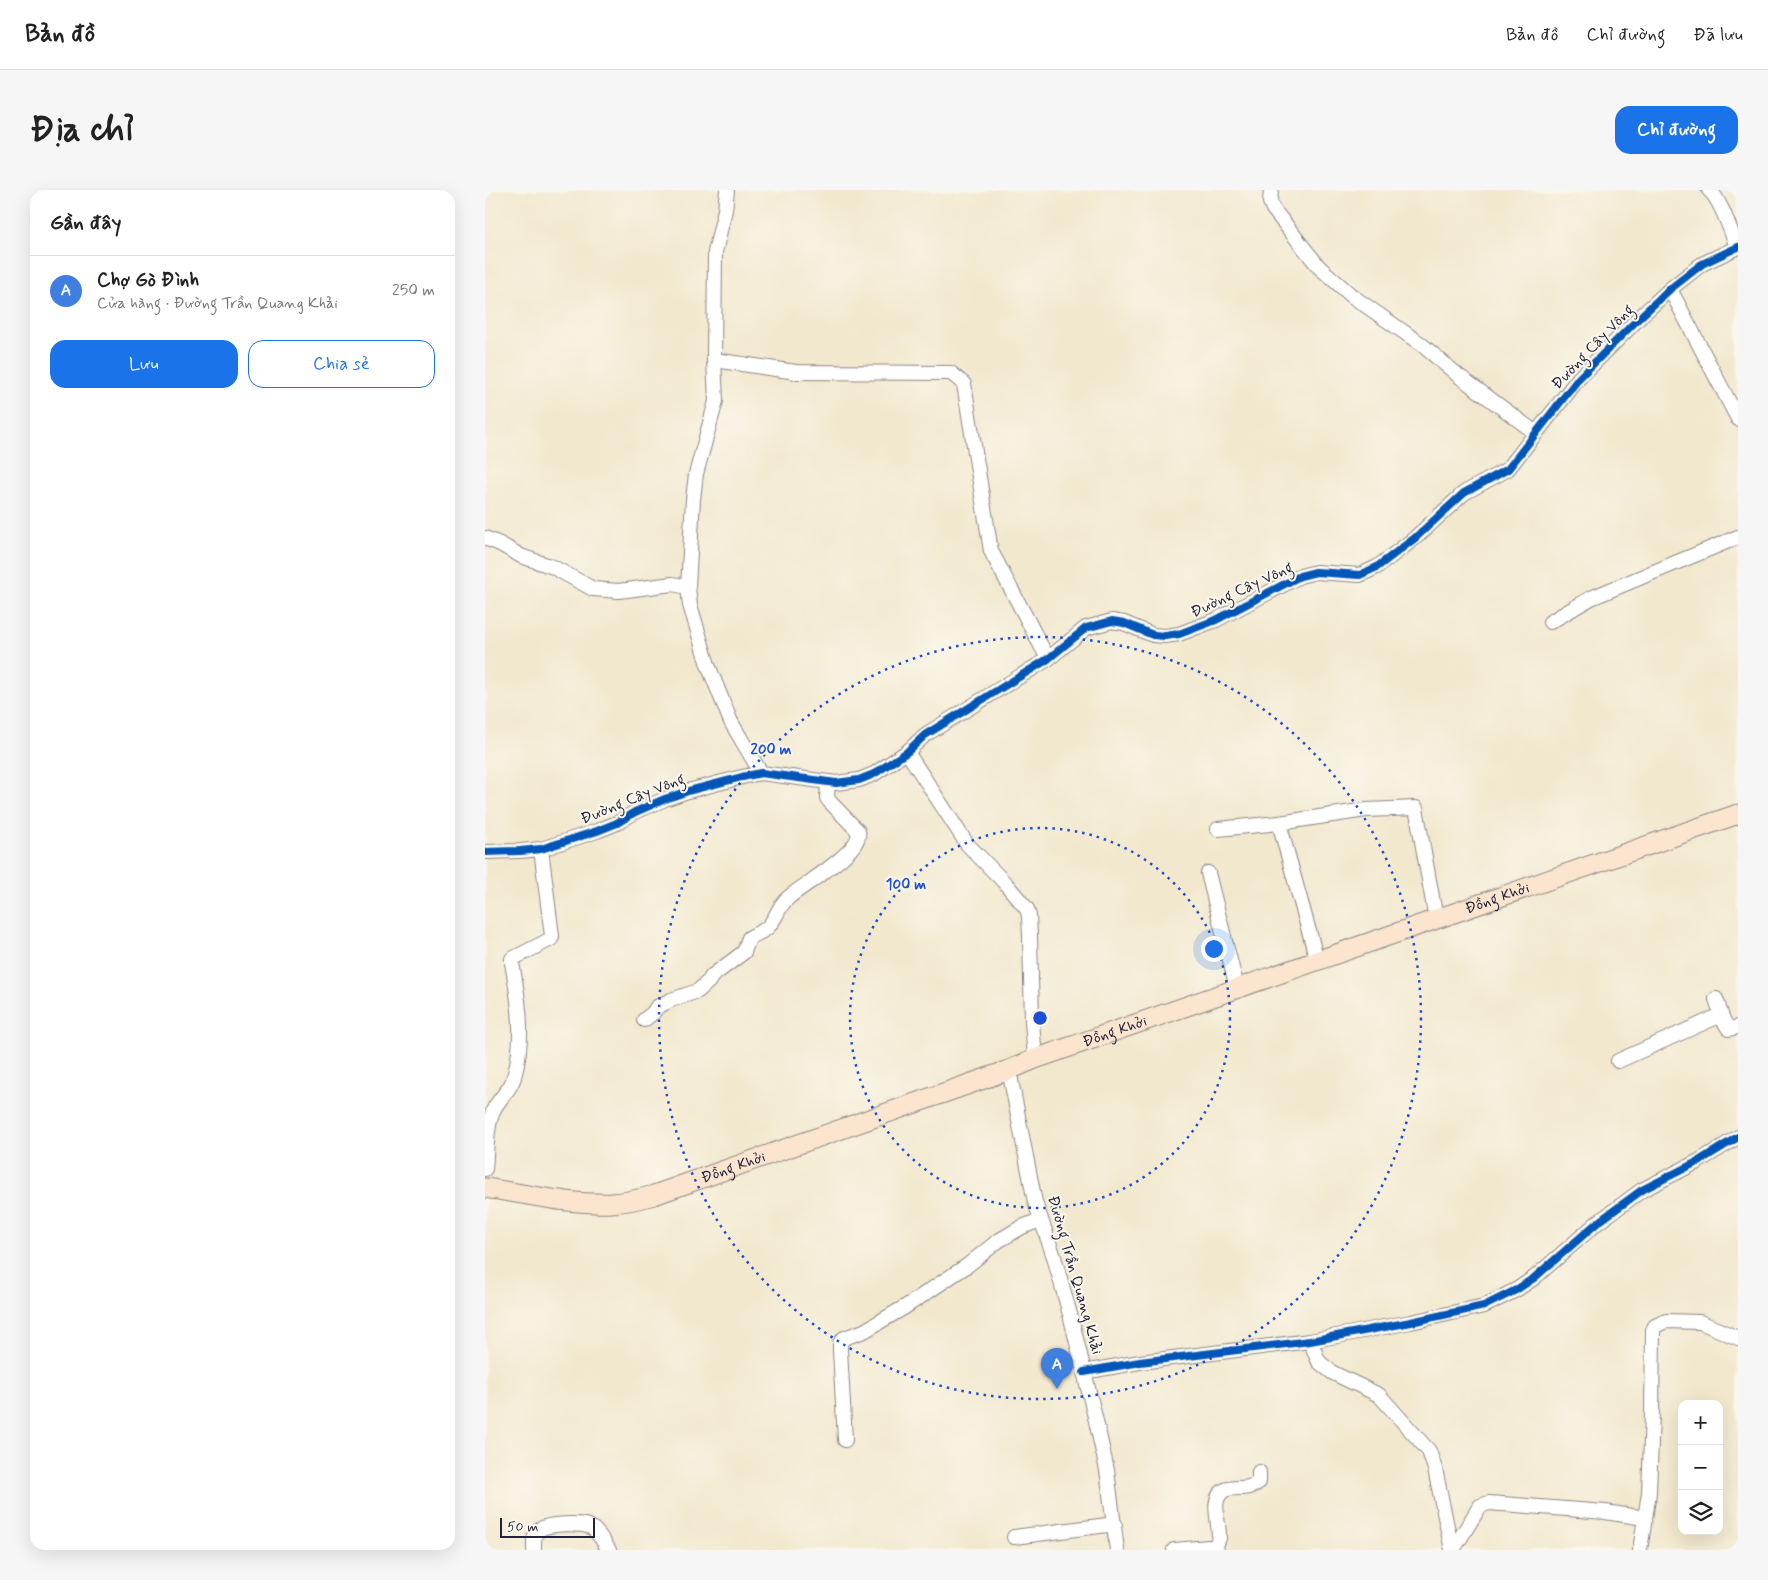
<!DOCTYPE html>
<html lang="vi">
<meta charset="utf-8">
<style>
:root{--surface:#fff;--page:#f6f6f6;--text:#222;--muted:#767676;--line:#e0e0e0;--accent:#1a73e8}
body{margin:0;font-family:Mynerve,sans-serif;background:var(--page);color:var(--text)}
.controls{position:absolute;right:15px;bottom:15px;display:grid;overflow:hidden;border-radius:10px;box-shadow:0 5px 20px #0002}
.controls button{width:45px;height:45px;display:grid;place-items:center;padding:0;border:0;border-bottom:1px solid var(--line);background:var(--surface);color:var(--text);font:25px sans-serif}
.scale{position:absolute;left:15px;bottom:12px;width:95px;box-sizing:border-box;padding-left:5px;border:2px solid #22223b;border-top:0;font-size:14px;line-height:18px;white-space:nowrap;color:#22223b;-webkit-text-stroke:4px #fbf7ec;paint-order:stroke}
.you{position:absolute;left:728px;top:758px;width:18px;height:18px;margin:-12px;border:4px solid #fff;border-radius:50%;background:#1a73e8;box-shadow:0 0 0 8px #1a73e833}
.badge{display:grid;place-items:center;width:32px;height:32px;border-radius:50%;background:var(--accent);color:#fff;font-size:16px;font-weight:700}
.pin{position:absolute;translate:-50% -41px;filter:drop-shadow(0 1px 2px #0008)}
.pin::after{content:'';position:absolute;top:26px;width:18px;height:15px;background:inherit;clip-path:polygon(0 0,100% 0,50% 100%)}
.list{margin:0;padding:0;list-style:none}
h2{display:flex;justify-content:space-between;align-items:center;height:65px;margin:0;padding:0 20px;font-size:21px}
h2 small{font-size:16px;font-weight:400;color:var(--muted)}
.list li{display:grid;grid-template-columns:32px 1fr auto;gap:15px;align-items:center;box-sizing:border-box;height:70px;padding:0 20px;border-top:1px solid var(--line)}
.list b{display:block;font-size:19px;white-space:nowrap}
.list p{margin:0;font-size:16px;white-space:nowrap;color:var(--muted)}
.list em{font-size:16px;font-style:normal;color:var(--muted)}
.actions{display:flex;gap:10px;padding:15px 20px}
.actions a{flex:1;padding:11px 0;border:1px solid var(--accent);border-radius:15px;text-align:center;font-size:18px;color:var(--accent)}
.actions .main{background:var(--accent);color:#fff}
.icon{flex:none;width:28px;height:28px;fill:none;stroke:currentColor;stroke-width:2;stroke-linecap:round;stroke-linejoin:round}
.map{position:relative;flex:none;width:1253px;height:1360px;overflow:hidden;border-radius:15px}
header{display:flex;align-items:center;gap:30px;box-sizing:border-box;height:70px;padding:0 25px;background:var(--surface);border-bottom:1px solid var(--line)}
header strong{font-size:24px}
nav{display:flex;gap:28px;margin-inline-start:auto;font-size:18px}
.intro{display:flex;align-items:center;justify-content:space-between;box-sizing:border-box;height:120px;padding:0 30px}
h1{margin:0;font-size:35px}
.button{padding:12px 22px;border-radius:15px;background:var(--accent);color:#fff;font-size:18px;font-weight:700}
main{display:flex;gap:30px;padding:0 30px}
aside{flex:1;background:var(--surface);border-radius:15px;box-shadow:0 5px 20px #0002}
.map>svg:first-child{display:block}
</style>
<header>
<strong>Bản đồ</strong>
<nav><a>Bản đồ</a><a>Chỉ đường</a><a>Đã lưu</a></nav>
</header>
<div class="intro"><h1>Địa chỉ</h1><a class="button">Chỉ đường</a></div>
<main>
<aside>
<h2>Gần đây<small></small></h2>
<ul class="list">
<li><span class="badge" style="background:#3f7fe0">A</span><div><b>Chợ Gò Đình</b><p>Cửa hàng · Đường Trần Quang Khải</p></div><em>250 m</em></li>
</ul>
<div class="actions"><a class="main">Lưu</a><a>Chia sẻ</a></div>
</aside>
<div class="map">
<svg width="1253" height="1360" viewBox="0 0 1253 1360">
<rect width="100%" height="100%" fill="#fbf7ec"/>
<filter id="ink" filterUnits="userSpaceOnUse"><feTurbulence type="fractalNoise" baseFrequency=".02" numOctaves="2"/><feDisplacementMap in="SourceGraphic" scale="10" xChannelSelector="R" yChannelSelector="G"/><feConvolveMatrix kernelMatrix="1 2 1 2 8 2 1 2 1" color-interpolation-filters="sRGB"/></filter>
<filter id="wash" filterUnits="userSpaceOnUse"><feTurbulence type="fractalNoise" baseFrequency=".0096" numOctaves="4" result="noise"/><feDisplacementMap in="SourceGraphic" scale="20" xChannelSelector="R" yChannelSelector="G"/><feGaussianBlur stdDeviation="1.12" result="paint"/><feColorMatrix in="noise" values="0 0 0 0 0 0 0 0 0 0 0 0 0 0 0 0 0 1.4 0 .05"/><feComposite in="paint" operator="in"/></filter>
<g filter="url(#wash)">
<rect width="100%" height="100%" fill="#f2e8ce"/>
</g>
<g filter="url(#ink)">
<g fill="none" stroke-linecap="round" stroke-linejoin="round">
<g stroke="#8a8584" stroke-width="16">
<g id="minor">
<path d="M242,0L240,20L230,62L229,170L231,211L211,284L208,309L203,397L205,415L223,475L246,532L276,583"/>
<path d="M786,0L785,12L788,19L834,77L867,106L936,154L974,186L1051,243"/>
<path d="M1224,0C1235,8 1247,44 1252,57"/>
<path d="M1185,99L1253,229"/>
<path d="M229,170L311,182L466,183L479,194L506,361L563,469"/>
<path d="M0,348L15,354L36,366L68,377L108,399L134,401L187,394L203,397"/>
<path d="M1065,432L1106,408L1253,347"/>
<path d="M422,562L482,654L521,694L542,719L544,726L545,746L547,831L550,869"/>
<path d="M794,633L832,770"/>
<path d="M733,639L794,633L881,620L931,618L951,729"/>
<path d="M0,662L35,661L56,659L112,641L132,633L150,622L180,609L203,601L257,587L276,583L351,593L374,590L389,584L422,562L440,545L563,469L601,438L627,431L639,433L668,445L680,446L694,444L731,430L815,386L831,382L875,385L892,377L930,348L979,303L1023,279L1094,188L1156,126L1185,99L1217,74L1253,57"/>
<path d="M723,683L752,798"/>
<path d="M1231,809L1238,830L1244,839L1253,837"/>
<path d="M159,830L168,823L172,817L186,810L213,801L224,791L227,786L259,762L264,748C270,744 278,742 283,737C292,728 293,716 303,708C317,695 379,661 373,641L345,612L342,608L343,592"/>
<path d="M1133,871L1236,825"/>
<path d="M524,880L550,1012L569,1067L586,1128L611,1231L622,1280L632,1360"/>
<path d="M0,979C2,960 1,936 9,919C15,907 26,900 29,887C40,849 34,811 27,773V769L66,749L67,746L56,659"/>
<path d="M825,1151L834,1172L848,1183L894,1205L944,1261L950,1279L967,1360"/>
<path d="M599,1182L655,1172L825,1151L926,1132L999,1116L1031,1100L1049,1088L1112,1033L1157,1000L1214,971L1253,947"/>
<path d="M360,1250L355,1160V1153L359,1148L379,1141L420,1117L483,1075L513,1051L537,1037L555,1030"/>
<path d="M529,1347L630,1334"/>
<path d="M730,1359C731,1355 733,1351 734,1348C735,1333 724,1308 740,1300C751,1295 761,1302 774,1292V1282"/>
<path d="M49,1360C49,1353 48,1346 53,1341C59,1333 99,1332 107,1338C114,1343 119,1353 124,1360"/>
<path d="M689,1360L724,1357L732,1360"/>
<path d="M968,1360L995,1316L1004,1313L1120,1322L1160,1328"/>
<path d="M1155,1360L1164,1303L1167,1224L1168,1140L1170,1136L1181,1131L1215,1132L1253,1148"/>
</g>
</g>
<g stroke="#8a8584" stroke-width="21">
<g id="secondary">
<path id="s1" d="M0,998C42,1004 84,1015 127,1013C141,1012 155,1009 169,1005L524,880L550,869L1253,624"/>
</g>
</g>
<use href="#minor" stroke="#fff" stroke-width="14"/>
<use href="#secondary" stroke="#fce5cf" stroke-width="19"/>
<g stroke="#fbf7ec" stroke-width="11">
<g id="cycleway">
<path d="M0,662L35,661L56,659L112,641L132,633L150,622L180,609L203,601L257,587L276,583L351,593L374,590L389,584L422,562L440,545L563,469L601,438L627,431L639,433L668,445L680,446L694,444L731,430L815,386L831,382L875,385L892,377L930,348L979,303L1023,279L1094,188L1156,126L1185,99L1217,74L1253,57"/>
<path d="M599,1182L655,1172L825,1151L926,1132L999,1116L1031,1100L1049,1088L1112,1033L1157,1000L1214,971L1253,947"/>
</g>
</g>
<use href="#cycleway" stroke="#0057b8" stroke-width="8"/>
</g>
</g>
<g fill="none" stroke="#1d4ed8" stroke-width="2.5" stroke-dasharray="2.5 5">
<circle cx="555" cy="828" r="190"/>
<circle cx="555" cy="828" r="381"/>
</g>
<g text-anchor="middle" dominant-baseline="central" stroke-width="4" stroke-linejoin="round" paint-order="stroke">
<g font-size="16" fill="#22223b" stroke="#fbf7ec">
<text transform="translate(1108 157) rotate(-46)">Đường Cây Vông</text>
<text transform="translate(757 400) rotate(-25)">Đường Cây Vông</text>
<text transform="translate(148 609) rotate(-22)">Đường Cây Vông</text>
<text stroke="none"><textPath href="#s1" startOffset="1065">Đồng Khởi</textPath></text>
<text stroke="none"><textPath href="#s1" startOffset="660">Đồng Khởi</textPath></text>
<text stroke="none"><textPath href="#s1" startOffset="255">Đồng Khởi</textPath></text>
<text transform="translate(590 1085) rotate(74)">Đường Trần Quang Khải</text>
</g>
</g>
<circle cx="555" cy="828" r="8" fill="#1d4ed8" stroke="#fbf7ec" stroke-width="2.5"/>
<g font-size="15" text-anchor="middle" font-weight="bold" fill="#1d4ed8" stroke="#fbf7ec" stroke-width="4" stroke-linejoin="round" paint-order="stroke">
<text x="286" y="564">200 m</text>
<text x="421" y="699">100 m</text>
</g>
</svg>
<div class="controls">
<button>+</button>
<button>−</button>
<button><svg class="icon" aria-label="layers" viewBox="0 0 24 24"><path d="M12 4l9 5-9 5-9-5zM3 14l9 5 9-5"/></svg></button>
</div>
<div class="scale">50 m</div>
<div class="you"></div>
<div class="pin badge" style="left:572px;top:1199px;background:#3f7fe0">A</div>
</div>
</main>
